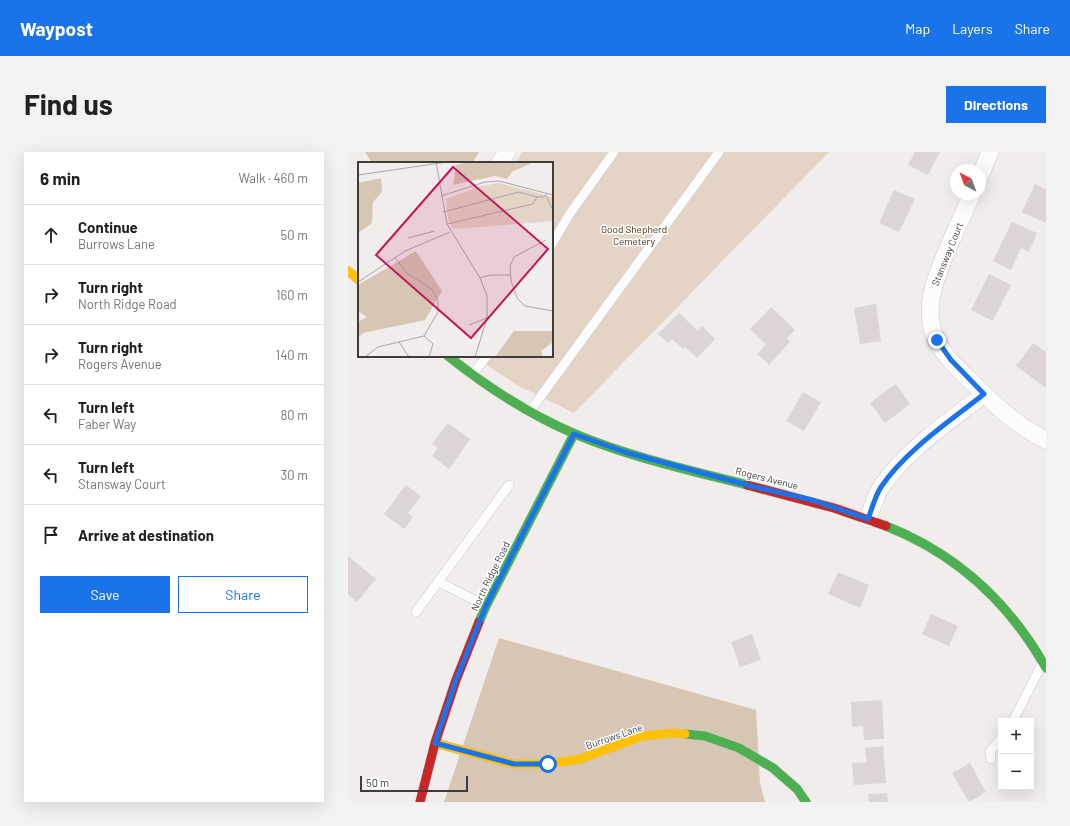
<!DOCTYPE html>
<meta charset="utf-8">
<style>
:root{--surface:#fff;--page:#f2f2f2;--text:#202124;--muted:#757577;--line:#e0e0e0;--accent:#1a73e8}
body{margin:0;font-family:Barlow,sans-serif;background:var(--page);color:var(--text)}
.controls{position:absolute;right:12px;bottom:12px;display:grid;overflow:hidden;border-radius:0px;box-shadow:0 4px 16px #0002}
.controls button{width:36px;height:36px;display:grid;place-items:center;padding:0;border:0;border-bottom:1px solid var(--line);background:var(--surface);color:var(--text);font:20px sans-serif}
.compass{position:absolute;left:602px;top:12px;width:36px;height:36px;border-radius:50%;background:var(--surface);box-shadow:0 4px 16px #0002;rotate:319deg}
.scale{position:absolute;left:12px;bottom:10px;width:108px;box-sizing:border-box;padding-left:4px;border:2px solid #3f3c3c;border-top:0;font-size:11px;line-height:14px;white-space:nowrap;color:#3f3c3c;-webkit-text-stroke:3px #fff;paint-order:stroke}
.stop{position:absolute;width:12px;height:12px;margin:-9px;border:3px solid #1a73e8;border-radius:50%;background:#fff}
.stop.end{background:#1a73e8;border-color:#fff;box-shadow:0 1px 4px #0008}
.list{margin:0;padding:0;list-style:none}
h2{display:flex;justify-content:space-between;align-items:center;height:52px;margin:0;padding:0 16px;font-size:17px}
h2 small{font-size:13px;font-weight:400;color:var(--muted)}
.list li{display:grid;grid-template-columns:26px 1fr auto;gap:12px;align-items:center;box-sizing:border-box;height:60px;padding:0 16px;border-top:1px solid var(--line)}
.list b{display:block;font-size:15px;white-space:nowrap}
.list p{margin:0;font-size:13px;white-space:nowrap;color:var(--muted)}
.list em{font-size:13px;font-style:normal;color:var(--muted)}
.actions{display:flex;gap:8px;padding:12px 16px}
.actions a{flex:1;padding:9px 0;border:1px solid var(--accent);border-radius:0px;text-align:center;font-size:14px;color:var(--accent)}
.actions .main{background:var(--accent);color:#fff}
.icon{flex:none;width:22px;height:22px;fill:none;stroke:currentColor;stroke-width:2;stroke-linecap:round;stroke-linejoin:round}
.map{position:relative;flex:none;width:698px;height:650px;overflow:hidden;border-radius:0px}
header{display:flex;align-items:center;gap:24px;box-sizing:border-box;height:56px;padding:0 20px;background:var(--accent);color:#fff}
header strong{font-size:19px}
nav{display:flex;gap:22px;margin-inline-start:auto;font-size:14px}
.intro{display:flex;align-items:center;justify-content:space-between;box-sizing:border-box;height:96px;padding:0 24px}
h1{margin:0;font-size:28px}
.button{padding:10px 18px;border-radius:0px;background:var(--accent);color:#fff;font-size:14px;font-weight:700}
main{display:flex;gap:24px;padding:0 24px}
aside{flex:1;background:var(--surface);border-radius:0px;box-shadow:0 4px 16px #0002}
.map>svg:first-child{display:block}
</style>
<header>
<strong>Waypost</strong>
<nav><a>Map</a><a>Layers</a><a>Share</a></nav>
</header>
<div class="intro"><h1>Find us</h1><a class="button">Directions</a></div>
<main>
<aside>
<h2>6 min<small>Walk · 460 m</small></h2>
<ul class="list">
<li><svg class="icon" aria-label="ahead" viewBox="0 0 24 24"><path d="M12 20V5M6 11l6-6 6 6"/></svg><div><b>Continue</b><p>Burrows Lane</p></div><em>50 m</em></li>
<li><svg class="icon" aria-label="right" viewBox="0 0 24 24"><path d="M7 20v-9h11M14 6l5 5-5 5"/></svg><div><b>Turn right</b><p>North Ridge Road</p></div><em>160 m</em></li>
<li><svg class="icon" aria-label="right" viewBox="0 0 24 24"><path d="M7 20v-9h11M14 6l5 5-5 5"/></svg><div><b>Turn right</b><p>Rogers Avenue</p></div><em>140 m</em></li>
<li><svg class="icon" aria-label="left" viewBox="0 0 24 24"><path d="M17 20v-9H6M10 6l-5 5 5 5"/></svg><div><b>Turn left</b><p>Faber Way</p></div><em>80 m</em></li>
<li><svg class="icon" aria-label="left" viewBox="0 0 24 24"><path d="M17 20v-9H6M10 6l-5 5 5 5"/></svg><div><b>Turn left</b><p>Stansway Court</p></div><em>30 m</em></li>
<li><svg class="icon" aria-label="arrive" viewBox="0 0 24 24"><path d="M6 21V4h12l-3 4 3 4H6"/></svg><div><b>Arrive at destination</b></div></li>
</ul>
<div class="actions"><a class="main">Save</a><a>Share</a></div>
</aside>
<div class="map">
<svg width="698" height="650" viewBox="0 0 698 650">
<rect width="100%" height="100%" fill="#f1eded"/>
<path fill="#e4d4c5" d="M174,0H481L226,261L169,233L125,204H204V11H168Z"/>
<g fill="#d8c6b4">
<path d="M17,0H131L124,11H24Z"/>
<path d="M151,486L408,558L412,631L417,650H96Z"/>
</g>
<g fill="#ddd4d7">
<path d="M567,0H592L580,23L560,13Z"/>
<path d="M687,32L698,37V71L674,60Z"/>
<path d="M546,38L567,47L551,80L531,71Z"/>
<path d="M664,70L689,81L681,100L673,96L663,118L645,109Z"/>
<path d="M641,122L663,133L645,169L623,158Z"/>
<path d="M528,152L533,189L512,192L506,156Z"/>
<path d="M423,155L447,178L439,186L442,190L421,213L409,202L418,192L402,177Z"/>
<path d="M331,161L350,179L354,174L367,187L349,206L337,195L335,197L324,187L320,191L310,182Z"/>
<path d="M685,191L698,200V236L668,214Z"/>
<path d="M548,232L562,252L537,271L522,251Z"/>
<path d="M455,240L473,250L456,279L438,269Z"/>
<path d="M100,271L122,287L101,317L84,304L90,296L84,292Z"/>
<path d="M58,333L73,344L60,361L65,365L56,377L36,362Z"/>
<path d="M0,404L28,427L9,450L0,442Z"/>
<path d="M490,420L521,433L512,456L480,442Z"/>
<path d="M583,462L610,474L601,494L574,482Z"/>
<path d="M404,482L413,508L392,515L383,490Z"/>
<path d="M534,548L536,587L516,588L515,574L504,575L503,550Z"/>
<path d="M535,594L538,631L506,633L504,611L519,610L517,596Z"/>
<path d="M622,611L638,640L621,650L604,621Z"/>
<path d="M539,641L540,650H521L520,642Z"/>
</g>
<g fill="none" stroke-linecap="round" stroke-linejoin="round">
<g stroke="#cac6c6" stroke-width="10">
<g id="lane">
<path d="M204,92L221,63L266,0"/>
<path d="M124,223L139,204"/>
<path d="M182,259L371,0"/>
<path d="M91,430L138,454"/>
<path d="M68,460L161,333"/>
<path d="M665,569L694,512"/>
<path d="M643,607L642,600L653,586"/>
</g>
</g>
<g stroke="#cac6c6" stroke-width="18">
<g id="street">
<path d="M152,11L159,0"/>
<path d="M632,24L642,0"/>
<path d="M624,42C617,58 610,74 603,89C590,120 572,156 589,189C597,206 613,219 626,232C649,255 669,274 698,288"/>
<path d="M520,367C524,357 527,344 533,335C557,299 602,269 636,242"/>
</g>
</g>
<g stroke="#cac6c6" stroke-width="10">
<g id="fast">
<path d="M100,204C139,235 180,262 227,282C282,305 341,318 399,333"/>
<path d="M538,374C609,402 661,450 698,516"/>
<path d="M131,470L138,454L226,282"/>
<path d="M337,582L357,584L391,596L425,616L449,637L458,650"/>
</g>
</g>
<g stroke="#cac6c6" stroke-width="10">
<g id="slow">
<path d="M0,119L11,128"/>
<path d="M87,591L166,612H200L232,607L295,584L327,581L337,582"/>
</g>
</g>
<g stroke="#cac6c6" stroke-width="10">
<g id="jam">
<path d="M399,333L486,356L538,374"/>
<path d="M72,650L87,591L108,528L131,470"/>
</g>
</g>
<use href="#lane" stroke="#fdfcfc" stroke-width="9"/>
<use href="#street" stroke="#fdfcfc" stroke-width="17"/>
<use href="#fast" stroke="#4caf50" stroke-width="9"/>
<use href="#slow" stroke="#ffc107" stroke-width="9"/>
<use href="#jam" stroke="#c62828" stroke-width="9"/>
</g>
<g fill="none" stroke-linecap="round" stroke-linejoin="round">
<path stroke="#1a73e8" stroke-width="5" d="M200,612H166L87,591L108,528L138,454L226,282L280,301L403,334L464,348L520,367C524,357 527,344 533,335C557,299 602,269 636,242L603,208L589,188"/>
</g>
<g text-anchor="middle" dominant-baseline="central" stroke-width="3" stroke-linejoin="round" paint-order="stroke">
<g font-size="10" fill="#402a0e" stroke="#fff">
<text x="286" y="77">Good Shepherd<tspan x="286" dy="12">Cemetery</tspan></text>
</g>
<g font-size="10" fill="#3f3c3c" stroke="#fff">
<text transform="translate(599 102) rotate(-68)">Stansway Court</text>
<text transform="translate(419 326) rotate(14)">Rogers Avenue</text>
<text transform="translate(142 424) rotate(-64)">North Ridge Road</text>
<text transform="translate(266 584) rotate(-19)">Burrows Lane</text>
</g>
</g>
<g transform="translate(10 10)">
<rect width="195" height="195" fill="#f1eded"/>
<path d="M141,21L195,35V59L95,67L90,57L88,37L123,24Z" fill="#e4d4c5"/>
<path d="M111,0H176L154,10L149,17L137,14L95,23L98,3ZM23,16L24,30L15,40L14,61L0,71V21ZM58,89L84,129L67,158L5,171L0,176V160L9,155L0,149V123ZM156,169H195V180L183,189L185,195H137Z" fill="#d8c6b4"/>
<path fill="none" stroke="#aaa6a6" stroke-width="1" d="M78,0L89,62L122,116L129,134V156L117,195M0,13L89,0M83,34L127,20L141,19L195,33M188,34L195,48M85,50L161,30L179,35H186L189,31M89,62L175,42L179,35M50,76L77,69M188,78L156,95L152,104L153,119L159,136L167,144L195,149M122,116L132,113H153M0,120L47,89L92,70M111,163L129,156M66,174L75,182L71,195M41,180L51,195M7,195L20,185L66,174L80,150V139L74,127L50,112L37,96"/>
<path fill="#c2185b" fill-opacity="0.15" stroke="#c2185b" stroke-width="2" d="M95,5L190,87L113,176L18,93Z"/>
<rect width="195" height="195" fill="none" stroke="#3f3c3c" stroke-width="2"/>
</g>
</svg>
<div class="controls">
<button>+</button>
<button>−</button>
</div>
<svg class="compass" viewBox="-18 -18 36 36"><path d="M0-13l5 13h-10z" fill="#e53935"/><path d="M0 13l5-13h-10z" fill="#757577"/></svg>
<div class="scale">50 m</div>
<div class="stop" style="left:200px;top:612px"></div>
<div class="stop end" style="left:589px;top:188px"></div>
</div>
</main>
